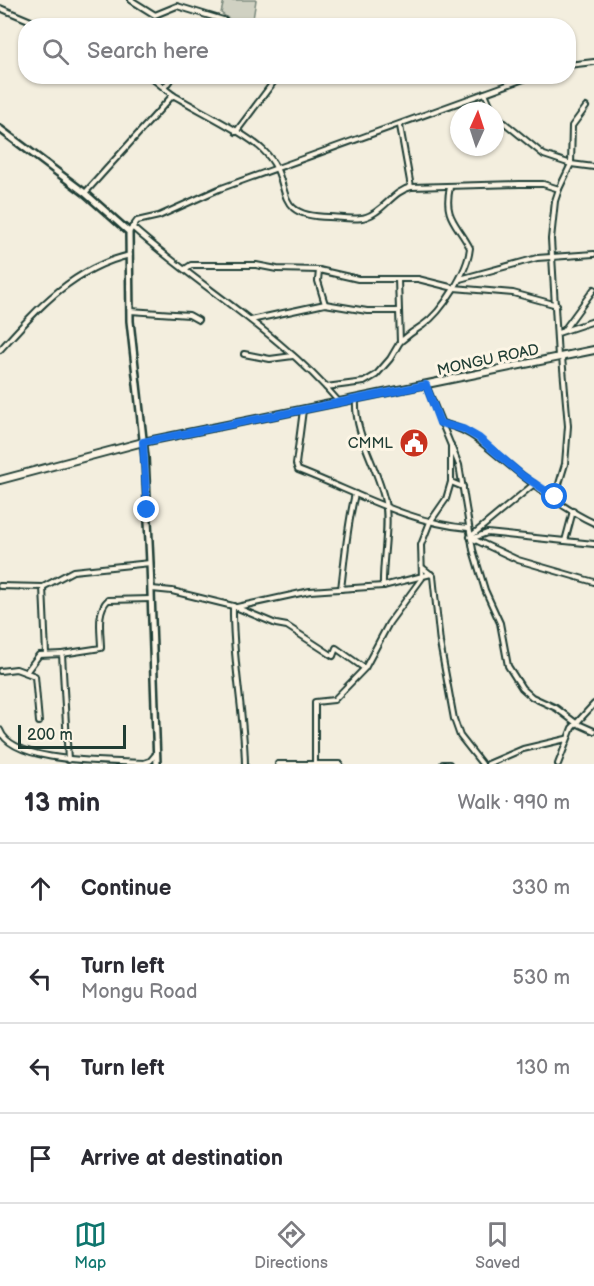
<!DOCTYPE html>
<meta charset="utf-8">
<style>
:root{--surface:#fff;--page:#f7f7f7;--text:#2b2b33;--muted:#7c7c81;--line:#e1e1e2;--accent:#0f766e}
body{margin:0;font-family:"Balsamiq Sans",sans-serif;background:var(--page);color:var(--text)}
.compass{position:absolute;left:450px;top:102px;width:54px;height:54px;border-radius:50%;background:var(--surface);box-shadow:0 2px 4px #0004;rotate:3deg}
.scale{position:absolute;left:18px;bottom:15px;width:108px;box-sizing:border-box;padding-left:6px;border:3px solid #1f3d34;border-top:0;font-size:16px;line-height:21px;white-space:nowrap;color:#1f3d34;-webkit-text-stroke:4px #fcf5e5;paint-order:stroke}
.stop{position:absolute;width:18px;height:18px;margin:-14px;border:4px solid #1a73e8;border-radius:50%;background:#fff}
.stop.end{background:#1a73e8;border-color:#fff;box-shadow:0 2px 6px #0008}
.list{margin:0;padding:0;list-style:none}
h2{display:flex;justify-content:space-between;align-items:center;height:78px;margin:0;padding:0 24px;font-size:26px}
h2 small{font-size:20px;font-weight:400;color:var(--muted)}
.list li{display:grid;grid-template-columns:39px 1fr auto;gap:18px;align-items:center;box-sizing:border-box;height:90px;padding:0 24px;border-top:2px solid var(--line)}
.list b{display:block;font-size:22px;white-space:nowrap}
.list p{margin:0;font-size:20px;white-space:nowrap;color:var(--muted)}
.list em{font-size:20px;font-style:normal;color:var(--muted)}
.icon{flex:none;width:33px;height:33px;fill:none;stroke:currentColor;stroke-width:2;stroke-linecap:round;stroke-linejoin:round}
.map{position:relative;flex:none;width:594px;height:764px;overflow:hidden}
.search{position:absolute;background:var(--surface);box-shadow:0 2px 4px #0004;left:18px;right:18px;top:18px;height:66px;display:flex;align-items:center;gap:15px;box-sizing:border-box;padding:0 21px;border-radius:24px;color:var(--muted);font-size:22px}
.sheet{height:438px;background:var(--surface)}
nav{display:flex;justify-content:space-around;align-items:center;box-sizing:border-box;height:84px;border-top:2px solid var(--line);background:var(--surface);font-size:16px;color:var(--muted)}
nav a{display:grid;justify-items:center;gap:3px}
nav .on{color:var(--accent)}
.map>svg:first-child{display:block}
</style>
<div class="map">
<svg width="594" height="764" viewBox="0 0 594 764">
<rect width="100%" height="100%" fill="#f3eede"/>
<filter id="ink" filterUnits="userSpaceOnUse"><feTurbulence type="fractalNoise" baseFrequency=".0167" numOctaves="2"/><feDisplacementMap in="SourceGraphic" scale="12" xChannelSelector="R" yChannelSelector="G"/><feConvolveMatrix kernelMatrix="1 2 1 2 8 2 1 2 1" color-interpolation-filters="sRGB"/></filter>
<g filter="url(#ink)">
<path fill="#d0d1c2" stroke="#78877b" stroke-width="1.5" d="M224,0H256L252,25H237L221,13Z"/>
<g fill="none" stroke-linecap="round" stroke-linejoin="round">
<g stroke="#1f3d34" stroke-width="8">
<g id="minor">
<path d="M131,0L155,15L177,6L223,20"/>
<path d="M0,8L43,26"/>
<path d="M218,26L223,20L231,26"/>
<path d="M568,65L594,62"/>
<path d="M149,76L164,88"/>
<path d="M485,93L493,111"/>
<path d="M173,95L164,88L173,76"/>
<path d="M495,115L544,155L571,164L572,126L586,107"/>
<path d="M236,132L278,76"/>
<path d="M411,187L520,184H543L559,189L571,164L594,167"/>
<path d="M85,193L173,95C196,109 246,133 263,150C297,183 267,216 329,217C340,217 355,221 366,217C383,212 393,191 411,187L400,126"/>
<path d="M132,227C199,287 281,333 339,402"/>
<path d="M129,232L137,221L159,216L219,189L532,76"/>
<path d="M185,269L191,265H256L277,269L319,270L358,279H418L454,288L513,293L557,305"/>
<path d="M319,270L318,281L325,304"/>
<path d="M460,279L537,258L594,254"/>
<path d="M130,311L189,315L198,320"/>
<path d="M251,320L325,304L367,311H399"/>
<path d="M564,330L594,289"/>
<path d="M558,333L594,321"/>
<path d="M400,342C408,335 415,330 423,325C442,312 468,271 470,248C457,223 443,218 450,187"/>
<path d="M0,350C37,309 73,268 130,255"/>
<path d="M244,354L270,359L293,356"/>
<path d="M558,357L551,239L555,201L559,189"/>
<path d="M426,385L459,465L473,550L485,590L500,623L508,666L522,688L532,697L556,708L576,723L594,731"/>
<path d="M326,387L364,382L376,375L390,359L400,342L398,279"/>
<path d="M356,400C354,435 378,467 385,502C390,524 382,562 383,586"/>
<path d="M303,410L296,464L298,470C351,490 411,524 468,528"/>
<path d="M441,423C469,429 482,443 503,460C530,482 563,509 594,523"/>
<path d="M451,482L463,487"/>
<path d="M555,497L565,464L568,426L562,357"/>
<path d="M470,537L534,484"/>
<path d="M471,539L487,533L565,541L573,511"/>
<path d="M473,539L518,560L594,582"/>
<path d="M565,541L594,544"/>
<path d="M423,568L433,576L440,643L454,719L460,736L482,764"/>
<path d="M0,586L43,587L73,571L150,563"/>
<path d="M43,587L46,654"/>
<path d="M152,589L172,591L233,606L276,624L287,626L333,656L336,648L364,668"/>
<path d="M341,589C345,557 347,526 355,494"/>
<path d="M233,606C232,659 244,711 245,764"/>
<path d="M237,607L310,591L383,586L431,574"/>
<path d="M62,654L101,648C101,633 96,611 108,600L151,599"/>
<path d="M0,671L16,669L35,676L39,722"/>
<path d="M27,671L39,655L62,654L68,760"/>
<path d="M0,730C12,764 110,761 144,763L150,761L156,754"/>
<path d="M278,764H340"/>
<path d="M315,764V702L334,700L365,668L389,623L422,578L421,545L430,522L446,499L451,482V445"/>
<path d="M443,764H449"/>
<path d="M488,764L523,749L566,739"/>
<path d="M558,764L572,728L594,704"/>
</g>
</g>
<g stroke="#1f3d34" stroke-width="10">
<path id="secondary" d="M0,129L85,193L129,232L130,321L145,457L150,563L157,764"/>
</g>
<g stroke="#1f3d34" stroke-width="10">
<path id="primary" d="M0,480L143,442L594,350"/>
</g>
<use href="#minor" stroke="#fcf5e5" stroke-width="4"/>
<use href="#secondary" stroke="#fcf5e5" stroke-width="5"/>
<use href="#primary" stroke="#fcf5e5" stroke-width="6"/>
</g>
</g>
<g fill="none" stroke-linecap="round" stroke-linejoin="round" filter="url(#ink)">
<path stroke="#1a73e8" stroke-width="8" d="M147,510L143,442L426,385L440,423L463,429L479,438L522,475L555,497"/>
</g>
<defs>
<g id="civic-disc" transform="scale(1.5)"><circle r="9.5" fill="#c8321e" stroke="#fcf5e5"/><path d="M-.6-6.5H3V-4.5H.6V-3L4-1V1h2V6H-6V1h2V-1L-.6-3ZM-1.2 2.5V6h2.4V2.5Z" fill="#fff"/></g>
</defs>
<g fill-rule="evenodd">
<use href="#civic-disc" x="414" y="443"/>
</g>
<g text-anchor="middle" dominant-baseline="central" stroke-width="6" stroke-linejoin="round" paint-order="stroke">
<g font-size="15" fill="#1f3d34" stroke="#fcf5e5">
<text transform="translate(488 360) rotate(-12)">MONGU ROAD</text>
</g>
<g font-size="15" fill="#1f3d34" stroke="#fcf5e5" text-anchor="end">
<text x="393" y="443">CMML</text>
</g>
</g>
</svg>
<svg class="compass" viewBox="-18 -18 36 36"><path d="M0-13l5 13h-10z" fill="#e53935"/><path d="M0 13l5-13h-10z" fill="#7c7c81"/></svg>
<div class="scale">200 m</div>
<div class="stop" style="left:555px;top:497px"></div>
<div class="stop end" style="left:147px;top:510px"></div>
<div class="search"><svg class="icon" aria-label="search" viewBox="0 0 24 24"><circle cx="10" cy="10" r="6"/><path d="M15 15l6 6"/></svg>Search here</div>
</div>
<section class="sheet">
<h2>13 min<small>Walk · 990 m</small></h2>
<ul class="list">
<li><svg class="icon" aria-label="ahead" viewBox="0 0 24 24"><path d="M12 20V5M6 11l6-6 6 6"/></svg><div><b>Continue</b></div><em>330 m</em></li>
<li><svg class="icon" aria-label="left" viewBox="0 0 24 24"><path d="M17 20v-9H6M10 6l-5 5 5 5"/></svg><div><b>Turn left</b><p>Mongu Road</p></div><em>530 m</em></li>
<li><svg class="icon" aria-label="left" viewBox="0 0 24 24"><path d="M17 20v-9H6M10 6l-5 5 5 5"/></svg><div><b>Turn left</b></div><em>130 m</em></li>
<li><svg class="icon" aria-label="arrive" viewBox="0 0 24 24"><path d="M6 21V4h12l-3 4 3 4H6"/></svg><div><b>Arrive at destination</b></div></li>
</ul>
</section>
<nav>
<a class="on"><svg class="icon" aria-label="map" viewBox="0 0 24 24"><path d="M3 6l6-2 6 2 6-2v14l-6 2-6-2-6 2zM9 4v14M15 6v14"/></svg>Map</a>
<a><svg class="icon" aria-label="directions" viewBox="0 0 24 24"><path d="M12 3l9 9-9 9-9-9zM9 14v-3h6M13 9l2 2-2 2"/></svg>Directions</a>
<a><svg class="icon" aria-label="saved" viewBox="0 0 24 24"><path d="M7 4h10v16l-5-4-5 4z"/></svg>Saved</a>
</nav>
